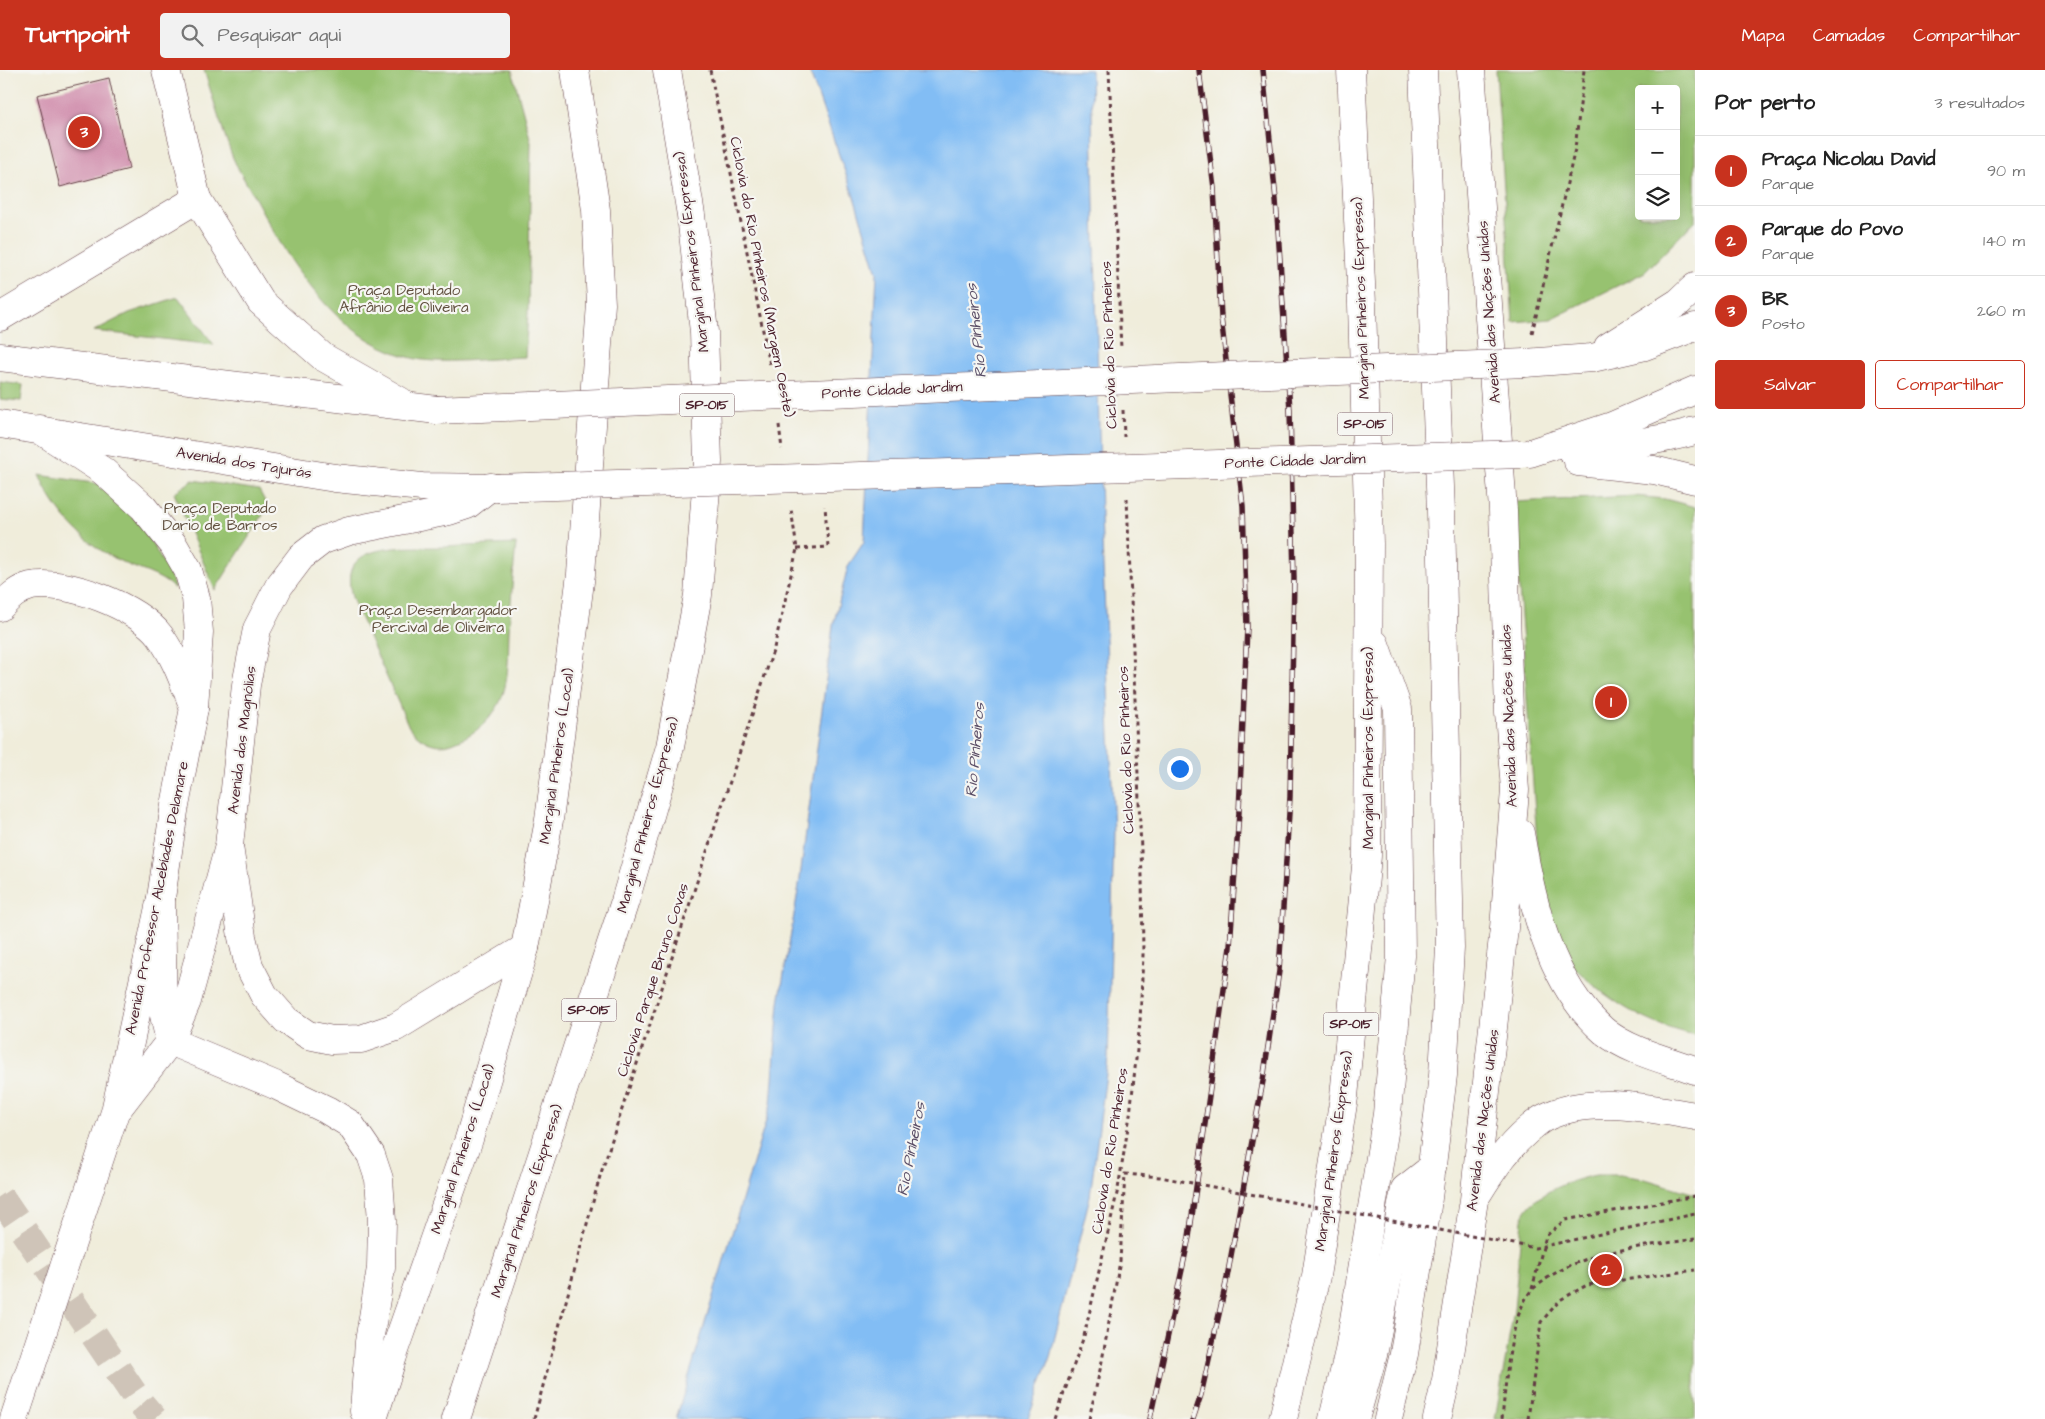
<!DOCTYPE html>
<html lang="pt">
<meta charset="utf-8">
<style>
:root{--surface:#fff;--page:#f2f2f2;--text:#222;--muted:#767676;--line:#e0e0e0;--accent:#c8321e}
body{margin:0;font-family:"Architects Daughter",sans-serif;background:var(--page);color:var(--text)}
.controls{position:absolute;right:15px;top:15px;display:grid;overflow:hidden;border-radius:5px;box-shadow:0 5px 20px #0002}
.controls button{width:45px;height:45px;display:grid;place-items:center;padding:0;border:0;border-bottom:1px solid var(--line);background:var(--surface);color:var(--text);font:25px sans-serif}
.you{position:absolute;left:1179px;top:698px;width:18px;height:18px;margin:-12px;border:4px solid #fff;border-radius:50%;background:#1a73e8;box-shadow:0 0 0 8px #1a73e833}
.badge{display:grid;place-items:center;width:32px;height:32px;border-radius:50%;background:var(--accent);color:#fff;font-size:16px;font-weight:700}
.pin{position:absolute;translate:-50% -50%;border:2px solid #fff;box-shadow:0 1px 5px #0006}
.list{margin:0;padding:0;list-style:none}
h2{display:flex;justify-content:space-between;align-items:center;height:65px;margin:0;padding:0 20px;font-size:21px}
h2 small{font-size:16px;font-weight:400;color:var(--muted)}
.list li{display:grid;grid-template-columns:32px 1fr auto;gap:15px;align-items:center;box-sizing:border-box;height:70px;padding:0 20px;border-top:1px solid var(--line)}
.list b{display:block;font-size:19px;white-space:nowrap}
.list p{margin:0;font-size:16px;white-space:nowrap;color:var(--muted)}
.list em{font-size:16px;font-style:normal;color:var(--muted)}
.actions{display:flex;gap:10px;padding:15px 20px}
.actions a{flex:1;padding:11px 0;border:1px solid var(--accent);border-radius:5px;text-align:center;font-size:18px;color:var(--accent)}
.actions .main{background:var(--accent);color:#fff}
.icon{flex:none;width:28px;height:28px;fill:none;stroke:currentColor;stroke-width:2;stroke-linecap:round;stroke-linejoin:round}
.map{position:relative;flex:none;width:1695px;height:1349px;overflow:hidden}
header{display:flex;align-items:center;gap:30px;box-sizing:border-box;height:70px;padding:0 25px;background:var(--accent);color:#fff}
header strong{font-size:24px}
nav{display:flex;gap:28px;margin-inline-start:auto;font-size:18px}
.search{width:350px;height:45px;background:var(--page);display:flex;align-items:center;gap:12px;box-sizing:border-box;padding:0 18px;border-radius:5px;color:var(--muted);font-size:19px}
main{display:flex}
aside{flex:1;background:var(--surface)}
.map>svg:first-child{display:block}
</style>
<header>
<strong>Turnpoint</strong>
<div class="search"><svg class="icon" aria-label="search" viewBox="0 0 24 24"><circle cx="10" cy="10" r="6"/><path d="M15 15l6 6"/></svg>Pesquisar aqui</div>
<nav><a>Mapa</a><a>Camadas</a><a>Compartilhar</a></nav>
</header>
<main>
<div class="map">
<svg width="1695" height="1349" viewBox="0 0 1695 1349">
<rect width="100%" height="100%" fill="#f6f6f2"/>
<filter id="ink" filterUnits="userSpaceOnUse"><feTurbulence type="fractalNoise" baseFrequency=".02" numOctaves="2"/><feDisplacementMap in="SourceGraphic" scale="10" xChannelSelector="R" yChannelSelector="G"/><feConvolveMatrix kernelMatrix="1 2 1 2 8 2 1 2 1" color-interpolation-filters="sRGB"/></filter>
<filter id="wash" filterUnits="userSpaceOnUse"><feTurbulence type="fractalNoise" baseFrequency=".0096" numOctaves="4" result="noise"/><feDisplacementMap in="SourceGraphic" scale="20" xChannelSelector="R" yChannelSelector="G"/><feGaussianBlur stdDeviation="1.12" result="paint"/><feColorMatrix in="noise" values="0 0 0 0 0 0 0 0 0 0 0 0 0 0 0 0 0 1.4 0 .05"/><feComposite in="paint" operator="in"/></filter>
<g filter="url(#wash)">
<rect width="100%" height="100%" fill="#f0eddb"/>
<g fill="#97c26f" stroke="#70704d" fill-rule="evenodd">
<path d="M204,0H512L531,72L528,243L525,287C492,288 438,296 408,287C333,265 291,195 256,130C248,115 237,99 231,83C221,56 213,28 204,0Z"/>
<path d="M1496,0H1695V151L1645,202L1551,249L1513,252ZM1639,19H1676V146H1639Z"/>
<path d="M178,227L214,275L94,261L129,243Z"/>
<path d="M0,312L23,315L21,331L0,329Z"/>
<path d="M39,405L100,414L115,426L144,459L171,507L175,519C158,503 139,501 120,491C85,475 54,441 39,405Z"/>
<path d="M193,410L259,420L268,437L215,520L174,423Z"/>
<path d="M1635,426L1665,429L1695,437V965C1650,956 1611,933 1578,901C1570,893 1558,882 1554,872C1548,858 1545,841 1541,827L1513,432Z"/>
<path d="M516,474C513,503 511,532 509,561C508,586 510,618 496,639C485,656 471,666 452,673C435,679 419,670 409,657L354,533C331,470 401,478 439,477C465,476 490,475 516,474Z"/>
<path d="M1596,1105H1621L1645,1109L1695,1124V1349H1495L1514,1240L1522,1149C1531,1123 1571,1110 1596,1105Z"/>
</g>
<path fill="#82bdf4" stroke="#666e90" d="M809,0H1091L1101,446L1114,763L1108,989L1090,1126L1049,1291L1028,1349H676L771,1034L779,933L799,815L833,556L848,496L864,472L877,203L855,130Z"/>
<g id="blocks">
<path fill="#d394b1" d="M109,8L129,99L60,117L37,25Z"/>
</g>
</g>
<g filter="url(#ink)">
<use href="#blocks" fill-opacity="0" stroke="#633e45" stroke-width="1"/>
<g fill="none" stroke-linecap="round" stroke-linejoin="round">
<path stroke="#cfc4b8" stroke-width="28" stroke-dasharray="28 14" stroke-linecap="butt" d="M0,1126L140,1333L154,1349"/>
<g stroke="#633e45" stroke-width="29">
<g id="street">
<path d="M0,247L197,129"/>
<path d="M0,537C9,528 18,519 31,516C66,509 139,537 160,566C176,588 184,613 194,638"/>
</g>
</g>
<g stroke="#633e45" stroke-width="29">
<g id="secondary">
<path d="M119,1037L170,971L187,931L229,776L246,615L257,559L279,516L301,487L323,470L349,461L449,441L467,435L490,417"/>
<path d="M14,1349L115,1042L161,828L174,741L194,638L199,562L196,528L188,500L173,474L143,437L103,401L39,359"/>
</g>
</g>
<g stroke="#633e45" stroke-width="29">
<g id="highway">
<path d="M166,0L197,129L261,232L323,287L400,331"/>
<path d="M1608,277L1679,232L1695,217"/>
<path d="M0,287L437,340"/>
<path d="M1525,293L1592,288L1645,276L1695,257"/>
<path d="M0,354L335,408L422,417L497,418"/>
<path d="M1571,380C1613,377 1654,372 1695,361"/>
<path d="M1530,383L1612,356L1695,320"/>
<path d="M1578,392L1654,400L1695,410"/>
<path d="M1520,763C1532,833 1549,913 1604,961C1628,981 1666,990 1695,1000"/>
<path d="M229,776L242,867L249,896L264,925L286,950L308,965L332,970L361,969L396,957L525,878"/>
<path d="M161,828L163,941L170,971L275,1015L327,1040L350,1054L371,1085L379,1109L382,1151L381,1198L369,1272L364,1341"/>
<path d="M1478,1123C1493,1099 1507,1078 1528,1060C1533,1056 1538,1051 1544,1048C1589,1025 1647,1038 1695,1046"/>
<path d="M373,1349L393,1286L469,1069L525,878L549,750L581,504L601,234L596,140L575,0"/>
<path d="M456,1349L625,831L670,677L698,525L708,392L704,262L691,145L667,0"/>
<path d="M1283,1349L1316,1206L1344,1027L1367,786L1369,474L1362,234L1351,0"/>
<path d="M1333,1349L1349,1281L1387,1044L1401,886L1398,639L1375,574"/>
<path d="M1355,1349L1373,1285L1405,1119L1432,1098"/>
<path d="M1388,1349L1404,1284L1427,1136L1443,1005L1450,878L1441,441L1423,0"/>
<path d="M1437,1349L1446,1310L1474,1130L1504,858L1515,720L1509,643L1503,440L1471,0"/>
</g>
</g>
<g stroke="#633e45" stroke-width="3" stroke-dasharray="4 4" stroke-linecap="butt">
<path d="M710,0L770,295"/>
<path d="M1109,0L1121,279"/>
<path d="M1532,263L1575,79L1584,0"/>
<path d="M1123,340L1124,367"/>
<path d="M779,355L782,379"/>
<path d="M797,479L828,477L825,436"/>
<path d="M1532,1219L1546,1166L1565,1150L1695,1126"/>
<path d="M534,1349L600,1106L774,578L797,479L791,439"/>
<path d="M1055,1349L1084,1266L1118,1119L1130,1045L1140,952L1143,885L1142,806L1127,428"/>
<path d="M1502,1349C1506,1314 1509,1248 1531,1221C1535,1216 1542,1213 1546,1209C1590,1179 1644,1177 1695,1169"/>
<path d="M1528,1349L1541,1252L1560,1230L1587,1215L1695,1200"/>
</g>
<use href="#street" stroke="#fff" stroke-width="28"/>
<use href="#secondary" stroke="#fff" stroke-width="28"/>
<use href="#highway" stroke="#fff" stroke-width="28"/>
<g stroke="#4a1f2b" stroke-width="5.5">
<g id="rail">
<path d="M1150,1349L1189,1167L1230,877L1239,742L1247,557L1243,436L1221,247L1214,118L1199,0"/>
<path d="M1193,1349L1201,1325L1226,1213L1263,1011L1279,901L1290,727L1294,508L1290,340L1276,130L1263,0"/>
</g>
</g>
<use href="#rail" stroke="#f6f6f2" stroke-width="4" stroke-dasharray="11" stroke-linecap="butt"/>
<g stroke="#633e45" stroke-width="29" stroke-linecap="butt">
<g id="highway-bridge">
<path d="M437,340L1525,293"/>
<path d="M497,418L1521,384"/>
</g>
</g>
<path stroke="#633e45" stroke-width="3" stroke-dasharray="4 4" stroke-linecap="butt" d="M1089,1349L1102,1291L1120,1191L1125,1104L1160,1107L1535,1178L1695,1144"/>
<use href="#highway-bridge" stroke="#fff" stroke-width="28"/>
</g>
</g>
<g text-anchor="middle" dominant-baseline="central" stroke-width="4.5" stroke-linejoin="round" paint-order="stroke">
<g fill="#f6f6f2" stroke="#7e6067" stroke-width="1">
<rect x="679.5" y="323.5" width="55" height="23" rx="4"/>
<rect x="1337.5" y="342.5" width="55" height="23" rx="4"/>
<rect x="561.5" y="928.5" width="55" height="23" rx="4"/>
<rect x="1323.5" y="942.5" width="55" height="23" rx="4"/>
</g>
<g font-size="14" font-weight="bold" fill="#4a1f2b">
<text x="707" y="335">SP-015</text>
<text x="1365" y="354">SP-015</text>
<text x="589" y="940">SP-015</text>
<text x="1351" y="954">SP-015</text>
</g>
<g font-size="15" fill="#4a1f2b" stroke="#f6f6f2">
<text transform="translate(692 182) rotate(-97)">Marginal Pinheiros (Expressa)</text>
<text transform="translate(762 207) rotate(79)">Ciclovia do Rio Pinheiros (Margem Oeste)</text>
<text transform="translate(1361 228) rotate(-92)">Marginal Pinheiros (Expressa)</text>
<text transform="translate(1489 242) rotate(-94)">Avenida das Nações Unidas</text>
<text transform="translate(1109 275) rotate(-92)">Ciclovia do Rio Pinheiros</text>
<text transform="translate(892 320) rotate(-3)">Ponte Cidade Jardim</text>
<text transform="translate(1295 391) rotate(-2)">Ponte Cidade Jardim</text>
<text transform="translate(244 393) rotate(9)">Avenida dos Tajurás</text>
<text transform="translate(1509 646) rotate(-92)">Avenida das Nações Unidas</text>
<text transform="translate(242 670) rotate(-83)">Avenida das Magnólias</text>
<text transform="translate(1368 678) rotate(-90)">Marginal Pinheiros (Expressa)</text>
<text transform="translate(1126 680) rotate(-92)">Ciclovia do Rio Pinheiros</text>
<text transform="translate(557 686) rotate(-82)">Marginal Pinheiros (Local)</text>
<text transform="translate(648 745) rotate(-75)">Marginal Pinheiros (Expressa)</text>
<text transform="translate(157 828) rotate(-79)">Avenida Professor Alcebíades Delamare</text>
<text transform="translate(653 910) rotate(-72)">Ciclovia Parque Bruno Covas</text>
<text transform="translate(1483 1050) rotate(-83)">Avenida das Nações Unidas</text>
<text transform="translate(463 1079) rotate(-72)">Marginal Pinheiros (Local)</text>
<text transform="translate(1110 1081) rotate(-81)">Ciclovia do Rio Pinheiros</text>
<text transform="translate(1334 1081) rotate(-82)">Marginal Pinheiros (Expressa)</text>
<text transform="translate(527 1131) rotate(-72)">Marginal Pinheiros (Expressa)</text>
</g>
<g font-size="15" fill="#61503f" stroke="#f6f6f2">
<text x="404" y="220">Praça Deputado<tspan x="404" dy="17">Afrânio de Oliveira</tspan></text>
<text x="220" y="438">Praça Deputado<tspan x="220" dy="17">Dario de Barros</tspan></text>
<text x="438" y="540">Praça Desembargador<tspan x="438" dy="17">Percival de Oliveira</tspan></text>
</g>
<g font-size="16" font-style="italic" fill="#5b4e67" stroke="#f6f6f2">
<text transform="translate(976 261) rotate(-96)">Rio Pinheiros</text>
<text transform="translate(975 680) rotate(-85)">Rio Pinheiros</text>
<text transform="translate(911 1079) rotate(-79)">Rio Pinheiros</text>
</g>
</g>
</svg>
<div class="controls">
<button>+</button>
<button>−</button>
<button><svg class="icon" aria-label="layers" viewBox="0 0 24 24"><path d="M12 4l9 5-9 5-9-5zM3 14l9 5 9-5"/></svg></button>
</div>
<div class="you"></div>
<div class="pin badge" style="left:1611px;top:632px">1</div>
<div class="pin badge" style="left:1606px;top:1200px">2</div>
<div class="pin badge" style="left:84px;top:62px">3</div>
</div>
<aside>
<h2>Por perto<small>3 resultados</small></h2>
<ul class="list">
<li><span class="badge">1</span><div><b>Praça Nicolau David</b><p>Parque</p></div><em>90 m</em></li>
<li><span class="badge">2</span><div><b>Parque do Povo</b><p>Parque</p></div><em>140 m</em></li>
<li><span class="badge">3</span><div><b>BR</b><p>Posto</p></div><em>260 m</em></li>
</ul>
<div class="actions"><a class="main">Salvar</a><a>Compartilhar</a></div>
</aside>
</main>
